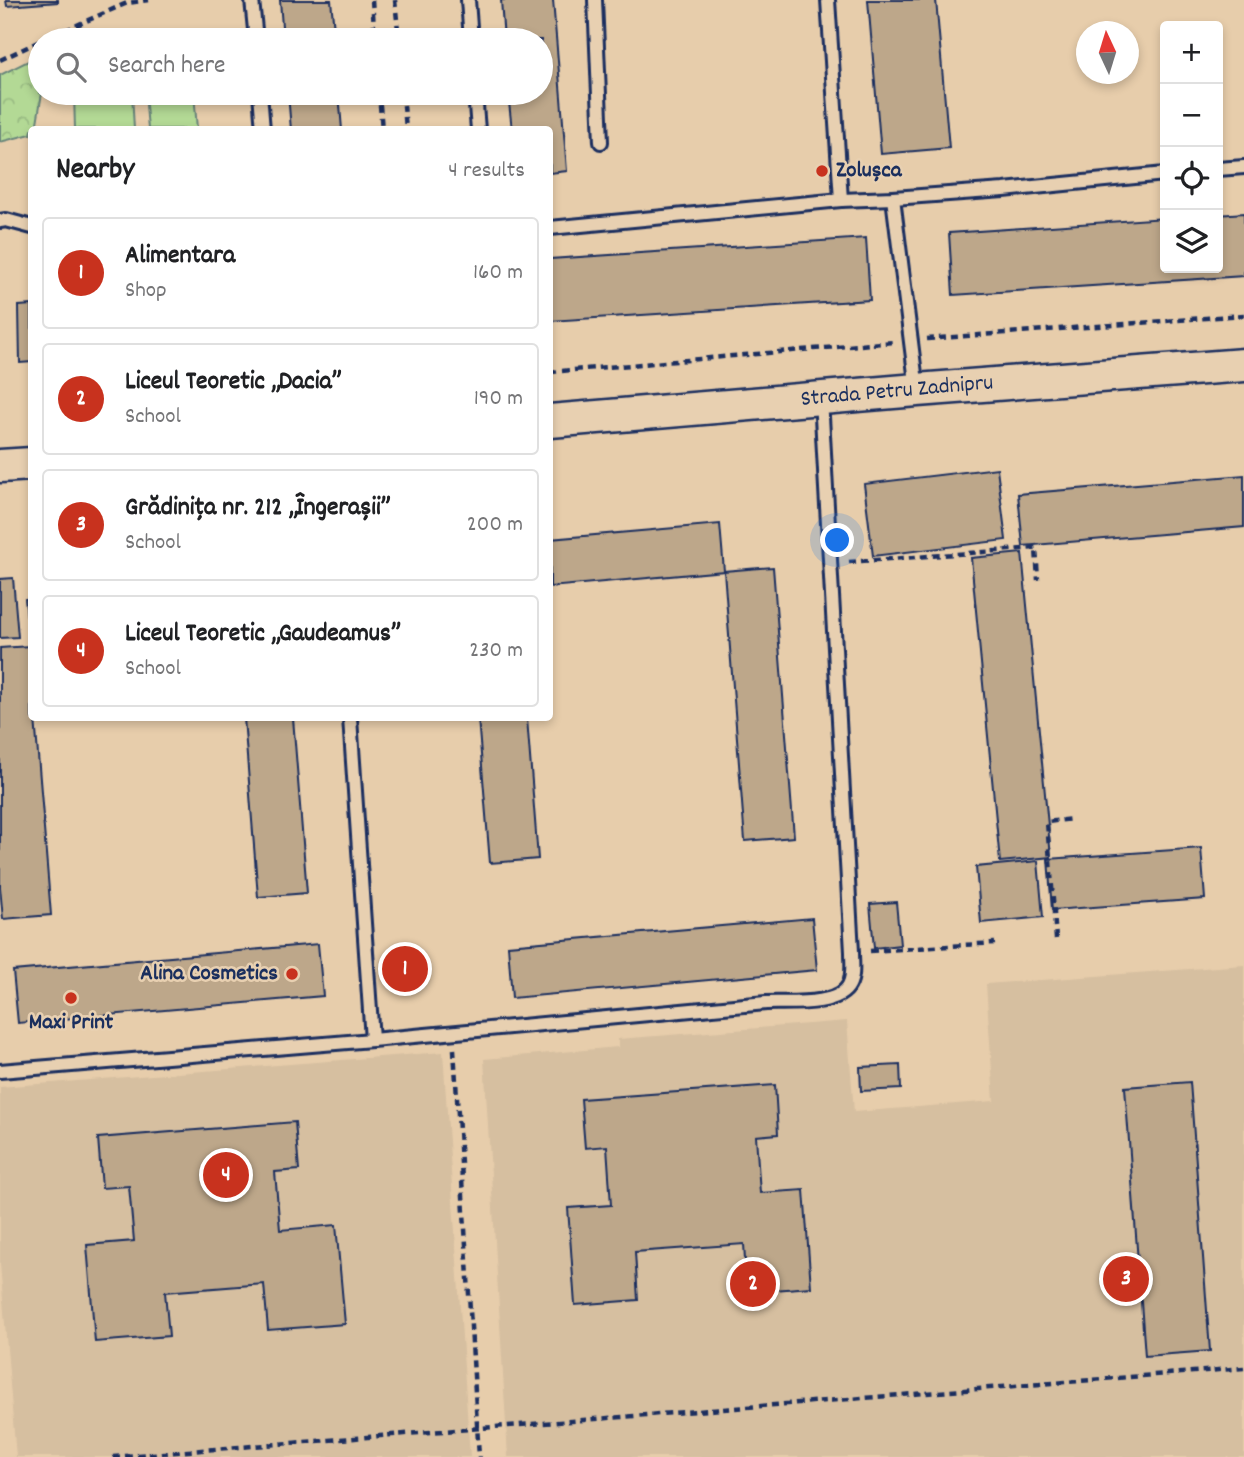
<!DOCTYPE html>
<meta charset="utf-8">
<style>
:root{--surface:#fff;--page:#f2f2f2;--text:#202124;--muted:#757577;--line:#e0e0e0;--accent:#c8321e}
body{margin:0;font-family:Dekko,sans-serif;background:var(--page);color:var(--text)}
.controls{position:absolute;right:21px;top:21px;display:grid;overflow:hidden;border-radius:7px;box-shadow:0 4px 10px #0003}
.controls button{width:63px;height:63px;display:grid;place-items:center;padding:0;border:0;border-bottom:2px solid var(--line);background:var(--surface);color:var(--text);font:35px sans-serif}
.compass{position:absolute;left:1076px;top:21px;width:63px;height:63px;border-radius:50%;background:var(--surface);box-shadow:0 4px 10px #0003;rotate:356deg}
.you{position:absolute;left:838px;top:541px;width:24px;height:24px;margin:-18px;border:5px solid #fff;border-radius:50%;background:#1a73e8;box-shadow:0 0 0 10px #1a73e833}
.badge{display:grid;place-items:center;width:46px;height:46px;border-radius:50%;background:var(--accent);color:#fff;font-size:23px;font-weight:700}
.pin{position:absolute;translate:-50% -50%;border:4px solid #fff;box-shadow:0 2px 7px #0006}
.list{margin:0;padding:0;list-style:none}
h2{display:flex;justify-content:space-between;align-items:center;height:91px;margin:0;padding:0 28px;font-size:30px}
h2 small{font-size:23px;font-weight:400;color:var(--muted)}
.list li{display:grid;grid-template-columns:46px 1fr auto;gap:21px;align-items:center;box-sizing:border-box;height:112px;margin:0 14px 14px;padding:0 14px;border:2px solid var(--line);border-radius:7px}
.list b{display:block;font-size:26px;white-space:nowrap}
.list p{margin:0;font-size:23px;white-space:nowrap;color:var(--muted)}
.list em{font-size:23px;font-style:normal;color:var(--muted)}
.icon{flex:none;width:38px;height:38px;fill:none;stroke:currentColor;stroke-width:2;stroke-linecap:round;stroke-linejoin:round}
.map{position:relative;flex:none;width:1244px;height:1457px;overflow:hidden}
.search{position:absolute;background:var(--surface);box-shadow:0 4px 10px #0003;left:28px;top:28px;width:525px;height:77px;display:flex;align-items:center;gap:18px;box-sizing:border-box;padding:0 24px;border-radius:38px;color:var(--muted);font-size:26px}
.panel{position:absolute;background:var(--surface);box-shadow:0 4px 10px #0003;left:28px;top:126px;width:525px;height:595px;border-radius:7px}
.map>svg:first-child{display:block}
</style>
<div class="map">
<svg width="1244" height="1457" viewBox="0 0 1244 1457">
<defs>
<pattern id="park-crowns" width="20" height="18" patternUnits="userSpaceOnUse" patternTransform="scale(1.75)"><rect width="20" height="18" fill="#b3d995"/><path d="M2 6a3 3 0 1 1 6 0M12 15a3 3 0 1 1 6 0" fill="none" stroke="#99bb83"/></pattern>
</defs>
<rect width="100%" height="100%" fill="#e7cdab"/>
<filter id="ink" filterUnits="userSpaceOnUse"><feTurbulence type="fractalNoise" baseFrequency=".0143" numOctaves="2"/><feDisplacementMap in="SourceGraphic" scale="14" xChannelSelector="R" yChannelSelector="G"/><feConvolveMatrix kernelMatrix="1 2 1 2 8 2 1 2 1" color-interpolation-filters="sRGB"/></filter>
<g filter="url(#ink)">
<g fill="#d6bfa0">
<path d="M1244,965V1457H508L484,1059L618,1047V1039L847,1021L854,1112L994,1101L986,984Z"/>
<path d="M443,1052L470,1457H16L0,1264V1087Z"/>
</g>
<path fill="url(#park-crowns)" stroke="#67847a" stroke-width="2" d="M40,55V93H42L36,129L32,130L31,134L0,142V75Z"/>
<g fill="#b3d995" stroke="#67847a" stroke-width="2">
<path d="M74,93H132L134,129H75Z"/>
<path d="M145,93H194L197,129H148Z"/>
</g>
<g fill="#bda78a" stroke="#1b2f5e" stroke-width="2">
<path d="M6,0H58V2L7,6Z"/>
<path d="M280,0H331L335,40H283Z"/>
<path d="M501,0H553L567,171L550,173V130H512L508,93H541V40H504Z"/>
<path d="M868,0H936L949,148L881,154Z"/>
<path d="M288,93H339L342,130H291Z"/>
<path d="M1244,213V276L953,295L949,233L1165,218V268H1218V215Z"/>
<path d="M866,238L870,300L550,321V259Z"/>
<path d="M32,305V362L20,363L19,306Z"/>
<path d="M997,468L1006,540L873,556L864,484Z"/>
<path d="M1244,475V527L1023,546L1018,494Z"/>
<path d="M720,524L724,571L550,587V539Z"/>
<path d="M1022,553L1051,857L1000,862L971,558Z"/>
<path d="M773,567L794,837L745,841L724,571Z"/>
<path d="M13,578L18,637L0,638V579Z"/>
<path d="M32,598V646H30L25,599Z"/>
<path d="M30,646L32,669V718H35L51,915L3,919L0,887V648Z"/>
<path d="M244,718H293L307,893L258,897Z"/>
<path d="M478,718H527L538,859L490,863Z"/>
<path d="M1201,848L1205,899L1052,910L1048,859Z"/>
<path d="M1038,861L1043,917L981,923L976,867Z"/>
<path d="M896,902L900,945L874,948L870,904Z"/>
<path d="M812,918L817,970L512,998L508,945Z"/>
<path d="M318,944L323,996L18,1023L13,971Z"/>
<path d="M900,1065L901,1089L861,1091L860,1067Z"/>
<path d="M1190,1082L1210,1351L1145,1356L1125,1087Z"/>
<path d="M775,1085L778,1134L756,1136L760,1193L804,1190L811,1287L747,1292L744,1244L635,1252L638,1300L575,1305L568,1208L611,1205L607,1146L585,1148L581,1099Z"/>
<path d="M295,1122L299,1170L275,1172L280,1230L336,1225L345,1324L268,1330L264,1284L165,1292L169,1336L95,1342L87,1245L134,1241L129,1186L102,1188L98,1138Z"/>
</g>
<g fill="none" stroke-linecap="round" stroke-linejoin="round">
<g stroke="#1b2f5e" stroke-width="18">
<g id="service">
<path d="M252,0L256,40"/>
<path d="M468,0L471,40"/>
<path d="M595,0L601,142"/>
<path d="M828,0L841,200"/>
<path d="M260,93L263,130"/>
<path d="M475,93L478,130"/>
<path d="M1218,169L1244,167"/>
<path d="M893,198L917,390"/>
<path d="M0,221L6,220L32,227"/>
<path d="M550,228L841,200L893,198L1004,190L1165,174"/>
<path d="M350,718L372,1040"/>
<path d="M0,1071L372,1040L766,1003C788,1002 838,1007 849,985C854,976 852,963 852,952L821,399"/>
</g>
</g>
<g stroke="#1b2f5e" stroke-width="37">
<g id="tertiary">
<path d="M550,421L917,390L1244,365"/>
<path d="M0,466L32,464"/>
</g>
</g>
<g stroke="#1b2f5e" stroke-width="4.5" stroke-dasharray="7 5" stroke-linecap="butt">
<path d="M372,0L375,40"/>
<path d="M395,0L399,40"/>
<path d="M43,40L127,3L149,0"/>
<path d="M0,60L40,41"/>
<path d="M379,93L382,130"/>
<path d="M403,93L406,130"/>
<path d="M927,339L1244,315"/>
<path d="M550,372L894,342"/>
<path d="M849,562L1036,548L1038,580"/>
<path d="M1056,939L1047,822L1072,819"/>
<path d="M870,951L995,943"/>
<path d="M454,1049L479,1457"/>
<path d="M113,1457L1244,1368"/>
</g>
<use href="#service" stroke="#e8d0b1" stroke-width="12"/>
<use href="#tertiary" stroke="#e8d0b1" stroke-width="32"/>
</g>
</g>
<g fill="#c8321e" stroke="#e8d0b1" stroke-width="2.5">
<circle cx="822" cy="171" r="7"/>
<circle cx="292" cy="974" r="7"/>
<circle cx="71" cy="998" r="7"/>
</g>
<g text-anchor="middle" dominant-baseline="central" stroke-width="5" stroke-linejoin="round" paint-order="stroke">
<g font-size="23" font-weight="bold" fill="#1b2f5e" stroke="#e8d0b1" text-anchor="start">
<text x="836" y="171">Zolușca</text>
<text x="278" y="974" text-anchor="end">Alina Cosmetics</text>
<text x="71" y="1023" text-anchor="middle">Maxi Print</text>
</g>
<g font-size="23" fill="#1b2f5e" stroke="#e8d0b1">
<text transform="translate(897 392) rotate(-5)">Strada Petru Zadnipru</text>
</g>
</g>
</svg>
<div class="controls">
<button>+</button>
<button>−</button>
<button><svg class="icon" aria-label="locate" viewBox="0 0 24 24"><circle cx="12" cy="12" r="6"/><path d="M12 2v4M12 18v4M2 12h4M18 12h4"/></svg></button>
<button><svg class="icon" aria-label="layers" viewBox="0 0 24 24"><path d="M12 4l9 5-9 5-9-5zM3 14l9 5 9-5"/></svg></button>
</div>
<svg class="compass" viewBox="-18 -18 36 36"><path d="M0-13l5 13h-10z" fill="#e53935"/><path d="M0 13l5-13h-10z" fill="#757577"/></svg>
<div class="you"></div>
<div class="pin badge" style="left:405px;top:969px">1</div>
<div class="pin badge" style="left:753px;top:1284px">2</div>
<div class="pin badge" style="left:1126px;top:1279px">3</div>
<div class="pin badge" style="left:226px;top:1175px">4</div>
<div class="search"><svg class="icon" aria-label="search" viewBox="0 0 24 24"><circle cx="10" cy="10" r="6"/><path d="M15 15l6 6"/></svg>Search here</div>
<section class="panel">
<h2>Nearby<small>4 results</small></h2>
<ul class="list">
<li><span class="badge">1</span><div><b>Alimentara</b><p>Shop</p></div><em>160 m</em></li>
<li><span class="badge">2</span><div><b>Liceul Teoretic „Dacia”</b><p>School</p></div><em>190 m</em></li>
<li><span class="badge">3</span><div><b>Grădinița nr. 212 „Îngerașii”</b><p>School</p></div><em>200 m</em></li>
<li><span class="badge">4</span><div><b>Liceul Teoretic „Gaudeamus”</b><p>School</p></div><em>230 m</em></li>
</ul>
</section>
</div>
